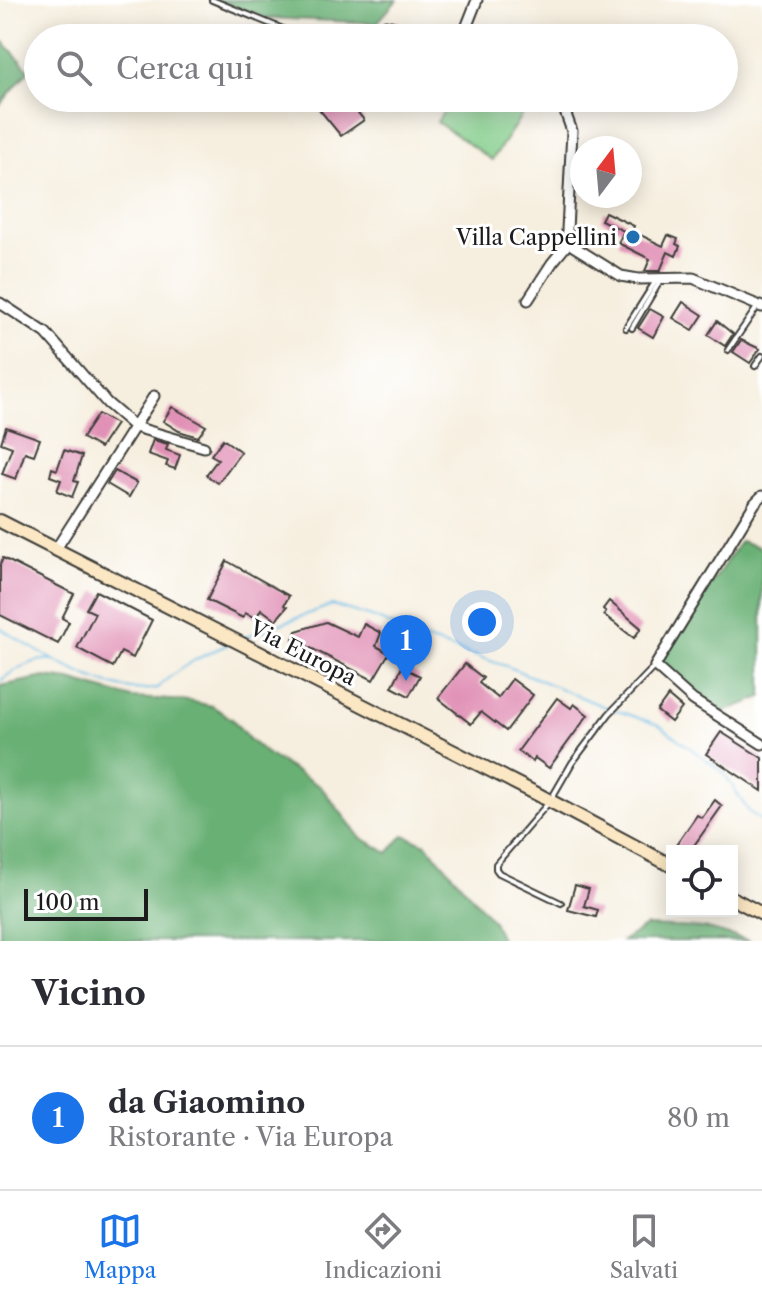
<!DOCTYPE html>
<html lang="it">
<meta charset="utf-8">
<style>
:root{--surface:#fff;--page:#f7f7f7;--text:#2b2b33;--muted:#7c7c81;--line:#e1e1e2;--accent:#1a73e8}
body{margin:0;font-family:"Libre Caslon Text",serif;background:var(--page);color:var(--text)}
.controls{position:absolute;right:24px;bottom:24px;display:grid;overflow:hidden;border-radius:0px;box-shadow:0 4px 20px #0003}
.controls button{width:72px;height:72px;display:grid;place-items:center;padding:0;border:0;border-bottom:2px solid var(--line);background:var(--surface);color:var(--text);font:40px sans-serif}
.compass{position:absolute;left:570px;top:136px;width:72px;height:72px;border-radius:50%;background:var(--surface);box-shadow:0 4px 20px #0003;rotate:16deg}
.scale{position:absolute;left:24px;bottom:20px;width:124px;box-sizing:border-box;padding-left:8px;border:4px solid #1c1c1c;border-top:0;font-size:22px;line-height:28px;white-space:nowrap;color:#1c1c1c;-webkit-text-stroke:6px #fff;paint-order:stroke}
.you{position:absolute;left:482px;top:622px;width:28px;height:28px;margin:-20px;border:6px solid #fff;border-radius:50%;background:#1a73e8;box-shadow:0 0 0 12px #1a73e833}
.badge{display:grid;place-items:center;width:52px;height:52px;border-radius:50%;background:var(--accent);color:#fff;font-size:26px;font-weight:700}
.pin{position:absolute;translate:-50% -66px;filter:drop-shadow(0 2px 4px #0008)}
.pin::after{content:'';position:absolute;top:42px;width:28px;height:24px;background:inherit;clip-path:polygon(0 0,100% 0,50% 100%)}
.list{margin:0;padding:0;list-style:none}
h2{display:flex;justify-content:space-between;align-items:center;height:104px;margin:0;padding:0 32px;font-size:34px}
h2 small{font-size:26px;font-weight:400;color:var(--muted)}
.list li{display:grid;grid-template-columns:52px 1fr auto;gap:24px;align-items:center;box-sizing:border-box;height:144px;padding:0 32px;border-top:2px solid var(--line)}
.list b{display:block;font-size:30px;white-space:nowrap}
.list p{margin:0;font-size:26px;white-space:nowrap;color:var(--muted)}
.list em{font-size:26px;font-style:normal;color:var(--muted)}
.icon{flex:none;width:44px;height:44px;fill:none;stroke:currentColor;stroke-width:2;stroke-linecap:round;stroke-linejoin:round}
.map{position:relative;flex:none;width:762px;height:941px;overflow:hidden}
.search{position:absolute;background:var(--surface);box-shadow:0 4px 20px #0003;left:24px;right:24px;top:24px;height:88px;display:flex;align-items:center;gap:20px;box-sizing:border-box;padding:0 28px;border-radius:44px;color:var(--muted);font-size:30px}
.sheet{height:248px;background:var(--surface)}
nav{display:flex;justify-content:space-around;align-items:center;box-sizing:border-box;height:112px;border-top:2px solid var(--line);background:var(--surface);font-size:22px;color:var(--muted)}
nav a{display:grid;justify-items:center;gap:4px}
nav .on{color:var(--accent)}
.map>svg:first-child{display:block}
</style>
<div class="map">
<svg width="762" height="941" viewBox="0 0 762 941">
<rect width="100%" height="100%" fill="#fff"/>
<filter id="ink" filterUnits="userSpaceOnUse"><feTurbulence type="fractalNoise" baseFrequency=".0125" numOctaves="2"/><feDisplacementMap in="SourceGraphic" scale="16" xChannelSelector="R" yChannelSelector="G"/><feConvolveMatrix kernelMatrix="1 2 1 2 8 2 1 2 1" color-interpolation-filters="sRGB"/></filter>
<filter id="wash" filterUnits="userSpaceOnUse"><feTurbulence type="fractalNoise" baseFrequency=".006" numOctaves="4" result="noise"/><feDisplacementMap in="SourceGraphic" scale="32" xChannelSelector="R" yChannelSelector="G"/><feGaussianBlur stdDeviation="1.8" result="paint"/><feColorMatrix in="noise" values="0 0 0 0 0 0 0 0 0 0 0 0 0 0 0 0 0 1.4 0 .05"/><feComposite in="paint" operator="in"/></filter>
<g filter="url(#wash)">
<rect width="100%" height="100%" fill="#f6eede"/>
<path fill="#82cc89" stroke="#4f7452" stroke-width="2" d="M452,98H533L492,160L437,122Z"/>
<g fill="#69b075" stroke="#426648" stroke-width="2">
<path d="M217,0H397L377,23L265,18Z"/>
<path d="M0,38L29,70L0,105Z"/>
<path d="M740,541L762,548V697L724,712L691,692L659,663Z"/>
<path d="M45,677L70,680L132,698L189,701L212,706L232,719L249,739L267,754L321,787L360,837L388,853L404,835L426,844L493,921L502,941H0V686Z"/>
<path d="M646,926L705,928L750,941H622Z"/>
</g>
<g fill="none" stroke-linecap="round" stroke-linejoin="round">
<g stroke="#69bbe4" stroke-width="2">
<path d="M0,628C36,651 88,683 131,689C139,690 148,689 156,689C178,668 200,656 227,645"/>
<path d="M245,637L332,605L375,618L411,634"/>
<path d="M424,639L506,666L600,705L659,725L724,773L749,812L762,821"/>
<path d="M0,681C14,670 34,658 53,660"/>
</g>
</g>
<g id="blocks">
<g fill="#e191b6">
<path d="M310,98H346L364,120L341,136Z"/>
<path d="M605,212L634,226L632,231L663,246L668,235L678,239L676,244L680,246L676,256L668,252L660,271H645L650,259L618,243L624,231L601,220Z"/>
<path d="M683,302L703,315L693,330L673,318Z"/>
<path d="M650,309L664,317L653,337L638,328Z"/>
<path d="M717,321L733,334L725,346L708,335Z"/>
<path d="M741,340L760,349L750,363L733,352Z"/>
<path d="M172,407L206,426L198,437L179,431L163,421Z"/>
<path d="M98,414L116,424L100,448L82,438Z"/>
<path d="M6,427L40,439L34,455L25,452L16,479L2,474L12,447L1,443Z"/>
<path d="M223,439L241,452L218,483L206,475L218,459L211,455Z"/>
<path d="M153,440L168,444L166,450L180,455L175,469L166,466L168,461L148,454Z"/>
<path d="M64,450L82,456L74,481L78,482L72,497L57,491L61,480L50,476L52,468L57,470Z"/>
<path d="M115,471L137,483L129,497L107,484Z"/>
<path d="M3,558L74,594L62,618L69,622L58,644L0,615V565Z"/>
<path d="M227,561L289,596L284,605L287,607L276,620L261,609L256,618L245,613L243,618L207,600Z"/>
<path d="M96,591L152,620L133,658L121,652L113,667L77,648L95,613L86,609Z"/>
<path d="M609,601L641,628L634,638L604,615L606,612L603,609Z"/>
<path d="M326,622L358,637L364,624L381,633L376,646L389,653L373,680L293,639L296,631Z"/>
<path d="M465,664L483,678L479,683L498,698L512,679L533,695L506,731L481,712L471,724L438,698Z"/>
<path d="M402,667L420,676L409,696L392,687Z"/>
<path d="M668,696L682,708L671,722L657,711Z"/>
<path d="M557,698L571,708L574,704L588,715L549,768L535,758L533,762L518,751Z"/>
<path d="M721,732L762,758V791L706,754Z"/>
<path d="M715,800L722,806L690,851H672L697,815L702,818Z"/>
<path d="M575,885L589,889L584,906L598,910L596,917L568,910Z"/>
</g>
</g>
</g>
<g filter="url(#ink)">
<use href="#blocks" fill-opacity="0" stroke="#3d3c39" stroke-width="2"/>
<g fill="none" stroke-linecap="round" stroke-linejoin="round">
<g stroke="#3d3c39" stroke-width="8">
<g id="service">
<path d="M212,0L305,38"/>
<path d="M348,38L374,25H386"/>
<path d="M626,328L657,279"/>
<path d="M632,328L662,278"/>
<path d="M728,350L758,306"/>
<path d="M755,366L762,356"/>
<path d="M561,903L499,873L496,869V864L550,801L572,763L609,714L655,666"/>
</g>
</g>
<g stroke="#3d3c39" stroke-width="13">
<g id="minor">
<path d="M386,25L446,38"/>
<path d="M462,38L477,0"/>
<path d="M560,98L572,131L567,230L573,246L621,276L638,279L693,278L762,307"/>
<path d="M528,300L552,263L570,241"/>
<path d="M0,303L46,333L107,403L135,427L204,447"/>
<path d="M762,496L755,503L655,666L693,700L762,744"/>
<path d="M56,549L154,396"/>
</g>
</g>
<g stroke="#3d3c39" stroke-width="16">
<g id="secondary">
<path d="M0,521L537,794L672,866"/>
<path d="M732,898L762,914"/>
</g>
</g>
<use href="#service" stroke="#fff" stroke-width="4"/>
<use href="#minor" stroke="#fff" stroke-width="9"/>
<use href="#secondary" stroke="#fbe7c3" stroke-width="12"/>
</g>
</g>
<circle fill="#1f6fb2" stroke="#fff" stroke-width="3" cx="633" cy="237" r="8"/>
<g text-anchor="middle" dominant-baseline="central" stroke-width="6" stroke-linejoin="round" paint-order="stroke">
<g font-size="22" fill="#1c1c1c" stroke="#fff" text-anchor="end">
<text x="617" y="237">Villa Cappellini</text>
</g>
<g font-size="22" fill="#1c1c1c" stroke="#fff">
<text transform="translate(303 653) rotate(27)">Via Europa</text>
</g>
</g>
</svg>
<div class="controls">
<button><svg class="icon" aria-label="locate" viewBox="0 0 24 24"><circle cx="12" cy="12" r="6"/><path d="M12 2v4M12 18v4M2 12h4M18 12h4"/></svg></button>
</div>
<svg class="compass" viewBox="-18 -18 36 36"><path d="M0-13l5 13h-10z" fill="#e53935"/><path d="M0 13l5-13h-10z" fill="#7c7c81"/></svg>
<div class="scale">100 m</div>
<div class="you"></div>
<div class="pin badge" style="left:406px;top:681px">1</div>
<div class="search"><svg class="icon" aria-label="search" viewBox="0 0 24 24"><circle cx="10" cy="10" r="6"/><path d="M15 15l6 6"/></svg>Cerca qui</div>
</div>
<section class="sheet">
<h2>Vicino<small></small></h2>
<ul class="list">
<li><span class="badge">1</span><div><b>da Giaomino</b><p>Ristorante · Via Europa</p></div><em>80 m</em></li>
</ul>
</section>
<nav>
<a class="on"><svg class="icon" aria-label="map" viewBox="0 0 24 24"><path d="M3 6l6-2 6 2 6-2v14l-6 2-6-2-6 2zM9 4v14M15 6v14"/></svg>Mappa</a>
<a><svg class="icon" aria-label="directions" viewBox="0 0 24 24"><path d="M12 3l9 9-9 9-9-9zM9 14v-3h6M13 9l2 2-2 2"/></svg>Indicazioni</a>
<a><svg class="icon" aria-label="saved" viewBox="0 0 24 24"><path d="M7 4h10v16l-5-4-5 4z"/></svg>Salvati</a>
</nav>
